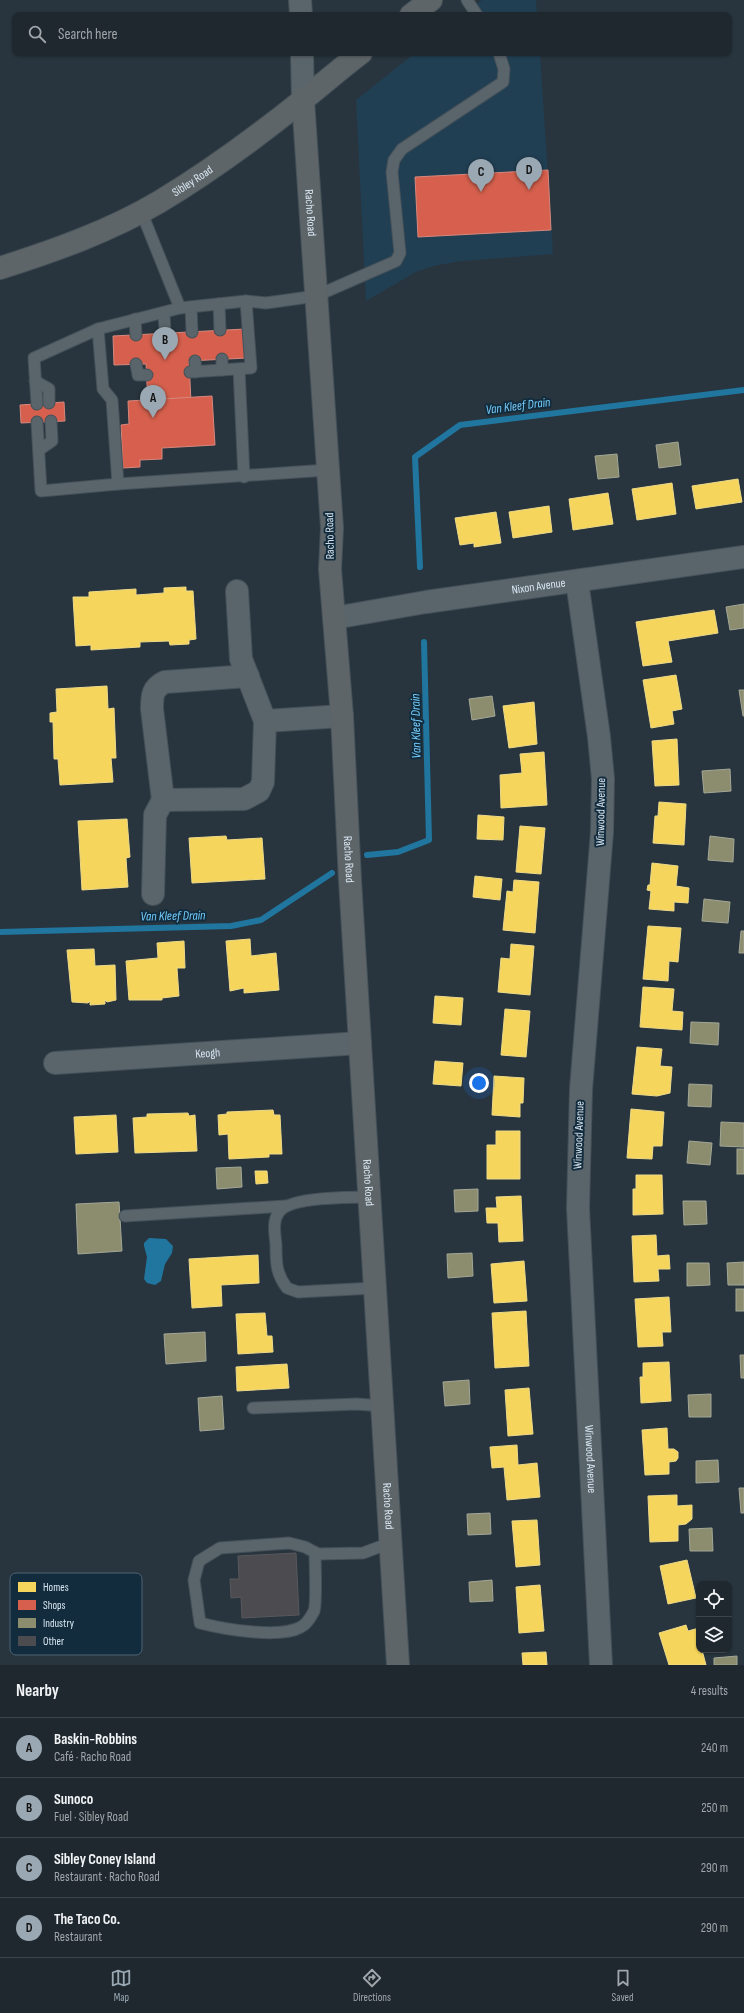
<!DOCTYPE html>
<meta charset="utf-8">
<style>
:root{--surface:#1e282e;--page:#263036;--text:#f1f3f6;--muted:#a1a6aa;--line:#3c444a;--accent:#9aa8b3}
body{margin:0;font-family:"Sofia Sans Condensed",sans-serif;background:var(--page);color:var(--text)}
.controls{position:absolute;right:12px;bottom:12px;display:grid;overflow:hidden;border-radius:8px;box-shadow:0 1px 3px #0004}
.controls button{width:36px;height:36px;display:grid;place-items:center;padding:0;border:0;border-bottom:1px solid var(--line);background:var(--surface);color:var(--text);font:20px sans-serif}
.you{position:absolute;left:479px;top:1083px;width:14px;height:14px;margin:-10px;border:3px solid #fff;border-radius:50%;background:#1a73e8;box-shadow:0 0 0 6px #1a73e833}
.badge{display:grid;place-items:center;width:26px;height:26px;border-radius:50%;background:var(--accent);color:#111;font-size:13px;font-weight:700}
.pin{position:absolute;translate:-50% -33px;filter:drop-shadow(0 1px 2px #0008)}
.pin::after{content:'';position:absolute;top:21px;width:14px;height:12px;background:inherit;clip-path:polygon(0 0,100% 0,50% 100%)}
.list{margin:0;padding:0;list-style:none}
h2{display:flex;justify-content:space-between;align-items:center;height:52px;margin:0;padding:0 16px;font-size:17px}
h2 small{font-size:13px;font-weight:400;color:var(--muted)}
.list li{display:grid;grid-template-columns:26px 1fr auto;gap:12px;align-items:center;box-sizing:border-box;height:60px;padding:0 16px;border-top:1px solid var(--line)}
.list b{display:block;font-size:15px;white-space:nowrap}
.list p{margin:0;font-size:13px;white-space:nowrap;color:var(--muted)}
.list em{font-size:13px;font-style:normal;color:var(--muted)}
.icon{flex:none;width:22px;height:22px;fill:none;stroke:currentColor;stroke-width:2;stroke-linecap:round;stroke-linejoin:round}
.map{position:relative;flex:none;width:744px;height:1665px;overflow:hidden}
.search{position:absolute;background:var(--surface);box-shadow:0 1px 3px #0004;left:12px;right:12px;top:12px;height:44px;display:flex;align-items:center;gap:10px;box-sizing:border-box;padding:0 14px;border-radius:8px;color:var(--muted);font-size:15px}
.sheet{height:292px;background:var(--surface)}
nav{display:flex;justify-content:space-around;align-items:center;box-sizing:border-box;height:56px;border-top:1px solid var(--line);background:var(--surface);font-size:11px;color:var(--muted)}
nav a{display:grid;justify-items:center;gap:2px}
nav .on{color:var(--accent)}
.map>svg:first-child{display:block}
</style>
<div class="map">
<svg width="744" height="1665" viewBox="0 0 744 1665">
<rect width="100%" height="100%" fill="#28353e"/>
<g fill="#213f53">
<path d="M482,0H536L537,15H463Z"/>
<path d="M415,53H540L553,254L461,261L433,266L416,272L366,301L356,100Z"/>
</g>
<path fill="#20769e" d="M149,1238L166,1239L173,1246L172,1253L165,1264L161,1281L155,1285L147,1283L144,1279L147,1257L144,1246V1243Z"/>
<g fill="#f6d55c" stroke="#edda89">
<path d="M738,479L742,502L696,509L692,486Z"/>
<path d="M672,483L676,514L637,520L632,489Z"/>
<path d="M608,493L613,524L573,530L569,499Z"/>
<path d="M549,506L552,532L513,538L509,512Z"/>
<path d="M496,512L501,543L474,547V543L460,545L455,518Z"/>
<path d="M186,587V591H193L196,639L189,640V644L170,645L169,641L140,642V647L91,650V645L76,646L73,597H89V592L136,589V595L164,593V588Z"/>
<path d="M714,610L718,633L668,641L672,662L643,666L636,622Z"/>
<path d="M676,675L682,709L672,711L674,724L651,728L643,680Z"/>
<path d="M107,686L108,709L114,708L116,758H111L113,782L60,785L58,759H54L53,722H50V713L57,712L56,689Z"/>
<path d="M534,702L537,744L509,748L503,706Z"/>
<path d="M677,739L679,785L655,786L652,741Z"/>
<path d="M544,752L547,805L501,808L500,775L522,773L520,754Z"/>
<path d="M659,802L686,804L684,845L653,843L655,816H658Z"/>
<path d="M478,815L504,817L503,840L477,839Z"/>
<path d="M127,819L130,857L126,858L128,887L82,890L78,821Z"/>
<path d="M520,826L545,828L541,874L516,872Z"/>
<path d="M226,836L227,840L262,838L265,879L192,883L189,838Z"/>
<path d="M652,863L678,866L676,886L689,888L688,903L674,902V911L649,909L651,891L647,890L648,885H650Z"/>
<path d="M475,876L502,879L500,900L473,897Z"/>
<path d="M514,880L539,882L535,933L503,930L507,891L513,892Z"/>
<path d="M648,926L681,928L678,962L669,961L668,981L643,979Z"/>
<path d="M250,939L251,956L276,953L279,990L244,993V988L230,991L226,941Z"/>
<path d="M184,941L185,968H177L179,996L162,998V1000H129L126,961L158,958L157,943Z"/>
<path d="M511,944L534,946L530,995L498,992L501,958L510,959Z"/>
<path d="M94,949L95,966L115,965L116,1000L107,1002L105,1000V1004L90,1005V1001L88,1003L72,1002L67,950Z"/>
<path d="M643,987L674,989L672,1011L683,1012L682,1030L640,1027Z"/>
<path d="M435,996L463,998L461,1025L433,1023Z"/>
<path d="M505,1009L530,1011L526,1057L501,1055Z"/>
<path d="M637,1047L662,1049L660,1066L672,1067L670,1093L657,1096L632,1094Z"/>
<path d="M435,1061L463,1063L461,1086L433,1084Z"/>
<path d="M494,1076L524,1078L523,1103H520V1117L492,1115Z"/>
<path d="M631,1109L664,1112L662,1146H653L652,1159L627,1158Z"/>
<path d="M273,1110L274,1115H280L282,1154H269V1157L229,1159L228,1134L219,1135L218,1115L227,1114V1112Z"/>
<path d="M188,1113L189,1116L195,1115L197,1151L135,1153L133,1118L147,1117V1114Z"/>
<path d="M116,1115L118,1152L76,1154L74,1117Z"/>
<path d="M496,1131H520V1179H487V1145H496Z"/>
<path d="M255,1171H267L268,1183L256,1184Z"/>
<path d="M636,1175H662L663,1214L633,1215V1189H636Z"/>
<path d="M521,1196L523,1241L499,1242L498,1223H487L486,1208H497L496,1197Z"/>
<path d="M656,1235L657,1256L669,1255L670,1269H658L659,1281L634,1282L632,1236Z"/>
<path d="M258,1255L259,1283L221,1285L222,1306L192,1308L189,1259Z"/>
<path d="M524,1261L527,1301L494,1303L491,1264Z"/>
<path d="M669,1297L671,1332H662L663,1346L638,1347L635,1299Z"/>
<path d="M526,1311L529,1366L495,1368L492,1313Z"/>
<path d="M265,1313L267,1336H272L273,1352L238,1354L236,1314Z"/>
<path d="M669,1362L671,1401L641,1403L640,1377H643V1363Z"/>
<path d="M287,1364L289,1388L237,1391L236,1367Z"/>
<path d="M529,1388L533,1434L508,1436L505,1390Z"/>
<path d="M667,1428L668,1449H674L678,1452V1458L676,1461L669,1462V1474L645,1475L642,1430Z"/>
<path d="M517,1445L518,1465L537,1463L540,1497L507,1500L504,1467L492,1468L490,1447Z"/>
<path d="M677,1495V1506L692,1505V1519L686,1524L678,1525V1541L650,1542L648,1496Z"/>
<path d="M537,1520L540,1565L516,1567L512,1521Z"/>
<path d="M687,1560L696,1598L668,1604L660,1566Z"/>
<path d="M540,1585L544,1631L519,1633L516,1587Z"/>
<path d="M686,1625L688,1631L699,1628V1650H702L706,1665H669L659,1633Z"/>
<path d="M546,1652L547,1665H523L522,1653Z"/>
</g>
<g fill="#d6604d" stroke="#d7887e">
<path d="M548,170L551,230L418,237L415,177Z"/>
<path d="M245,329L247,358L189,361L191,402L148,404L146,364L114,365L113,336Z"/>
<path d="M212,396L215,445L162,448V459L140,460V467L123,468L121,425L129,424L128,401Z"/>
<path d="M64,402L65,421L21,423L20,405Z"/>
</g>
<g fill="#8c8c6e" stroke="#a3a796">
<path d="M678,442L681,465L659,468L656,445Z"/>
<path d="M617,454L619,477L598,479L595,456Z"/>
<path d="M744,604V628L730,630L726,607Z"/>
<path d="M739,690H744V716H743Z"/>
<path d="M492,696L495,716L472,720L469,699Z"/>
<path d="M730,769L731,791L704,793L702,771Z"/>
<path d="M710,836L734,839L733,862L708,860Z"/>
<path d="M704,899L730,902L728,923L702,921Z"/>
<path d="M741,931H744V953H739Z"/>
<path d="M691,1022L719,1023L718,1045L690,1043Z"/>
<path d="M689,1084L712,1085L711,1107L688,1106Z"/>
<path d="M721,1122L744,1123V1147L720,1146Z"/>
<path d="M689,1141L712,1143L710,1165L687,1163Z"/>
<rect x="737" y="1149" width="7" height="25"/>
<path d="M241,1167L242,1187L217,1189L216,1168Z"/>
<path d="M478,1189V1211L455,1212L454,1190Z"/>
<path d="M683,1201H706L707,1224L684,1225Z"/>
<path d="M119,1202L122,1251L78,1254L76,1204Z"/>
<path d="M472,1253L473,1276L448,1278L447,1254Z"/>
<path d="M744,1262V1285H728L727,1263Z"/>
<path d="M687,1263H709L710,1285L687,1286Z"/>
<rect x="736" y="1289" width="8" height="22"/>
<path d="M205,1332L206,1361L166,1364L164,1334Z"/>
<path d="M740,1355H744V1378H741Z"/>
<path d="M469,1380L470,1404L445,1406L443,1382Z"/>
<path d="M711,1394V1417H689L688,1395Z"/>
<path d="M222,1396L224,1429L200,1431L198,1398Z"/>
<path d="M718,1460L719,1482L696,1483V1461Z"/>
<path d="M739,1488H744V1513H741Z"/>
<path d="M490,1513L491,1534L468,1535L467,1514Z"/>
<path d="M712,1528L713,1551H690L689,1529Z"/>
<path d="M492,1580L493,1601L470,1602L469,1582Z"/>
<path d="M737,1656V1665H714V1658Z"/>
</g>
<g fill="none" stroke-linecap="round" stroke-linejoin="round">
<g stroke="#20769e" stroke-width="6">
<path d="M420,567L415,457L460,425L744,390"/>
<path d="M367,855L398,852L429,840L424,642"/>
<path d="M0,932L231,926L261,920L332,873"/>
</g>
</g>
<path fill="#4b4b50" stroke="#59585c" d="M296,1553L299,1615L242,1618L241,1597L231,1598L230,1579H239L238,1556Z"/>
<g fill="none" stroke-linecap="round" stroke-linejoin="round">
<g stroke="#455159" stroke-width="13">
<g id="lane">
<path d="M467,0L477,15"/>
<path d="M141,211L180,308"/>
<path d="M219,304L220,330"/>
<path d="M191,307L192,332"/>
<path d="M164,313L165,333"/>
<path d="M135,319L136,335"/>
<path d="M98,329L103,389L112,400L118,484"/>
<path d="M222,359V370"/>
<path d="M195,361L196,372"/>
<path d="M136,364L138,375H147"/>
<path d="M239,369L244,477"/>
<path d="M190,372L251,368L246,301"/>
<path d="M35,381L49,389V403"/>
<path d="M37,404L34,358L98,329L180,308L246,301L266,303L316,296L396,261L400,253L392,172L394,160L402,149L503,82L504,69L499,53"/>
<path d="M37,422L41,491L118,484L327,470"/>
<path d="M39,450L52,441L51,421"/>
<path d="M369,1197C349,1198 291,1196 279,1212C272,1221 275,1234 276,1245C276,1262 276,1274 287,1288L298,1292L374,1288"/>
<path d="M125,1216L286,1206"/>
<path d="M253,1408L357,1404L382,1406"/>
<path d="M315,1552C315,1563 317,1604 314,1611C311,1617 307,1624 301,1627C280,1639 223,1629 200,1623L194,1580L199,1561L220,1548L289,1543L305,1547L318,1554L363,1553L390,1543"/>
</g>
</g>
<g stroke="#455159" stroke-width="24">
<g id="street">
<path d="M300,0L301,15"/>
<path d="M302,53L303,100"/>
<path id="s1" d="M577,581L599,737L603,779L602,832L581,1089L578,1208L601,1665"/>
<path d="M237,591L241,659L265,721L342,716"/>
<path id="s2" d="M334,618L426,602L744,557"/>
<path d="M163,800L152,709C152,696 152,688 165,682L248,676"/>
<path d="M153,894L155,815L163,800L244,799L259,791L263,782L265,721"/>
<path id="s3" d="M55,1063L360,1043"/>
</g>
</g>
<g stroke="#455159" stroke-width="24">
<g id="secondary">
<path d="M411,15L431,0"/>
<path id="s4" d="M303,100L332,528L330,569L342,716L350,880L398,1665"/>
<path id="s5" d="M0,268C54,251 110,231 159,202C209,172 258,136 304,99C323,84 341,68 361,53"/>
</g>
</g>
<use href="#lane" stroke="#5a646b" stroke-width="11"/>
<use href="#street" stroke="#5a646b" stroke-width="22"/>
<use href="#secondary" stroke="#5e6568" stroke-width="22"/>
</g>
<g text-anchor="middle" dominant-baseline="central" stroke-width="4" stroke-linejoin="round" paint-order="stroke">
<g font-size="12" fill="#d8e6f2" stroke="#132c3d">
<text stroke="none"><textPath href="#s5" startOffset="212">Sibley Road</textPath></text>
<text stroke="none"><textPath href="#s4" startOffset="113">Racho Road</textPath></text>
<text transform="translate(330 536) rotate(-91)">Racho Road</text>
<text stroke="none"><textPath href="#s2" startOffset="207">Nixon Avenue</textPath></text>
<text transform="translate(601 812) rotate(-89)">Winwood Avenue</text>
<text stroke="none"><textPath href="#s4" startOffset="761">Racho Road</textPath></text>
<text stroke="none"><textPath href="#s3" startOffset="153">Keogh</textPath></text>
<text transform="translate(579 1135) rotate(-88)">Winwood Avenue</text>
<text stroke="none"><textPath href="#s4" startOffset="1085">Racho Road</textPath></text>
<text stroke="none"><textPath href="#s1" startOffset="881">Winwood Avenue</textPath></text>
<text stroke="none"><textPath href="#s4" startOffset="1409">Racho Road</textPath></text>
</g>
<g font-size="13" font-style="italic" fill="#75cdfd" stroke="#132c3d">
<text transform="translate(518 406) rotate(-7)">Van Kleef Drain</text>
<text transform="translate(416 726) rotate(-91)">Van Kleef Drain</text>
<text transform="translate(173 916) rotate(-1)">Van Kleef Drain</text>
</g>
</g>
<rect x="10" y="1573" width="132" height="82" rx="6" fill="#132c3d" stroke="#4e6473" stroke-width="1"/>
<rect x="18" y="1582" width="18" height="10" fill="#f6d55c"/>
<rect x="18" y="1600" width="18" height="10" fill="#d6604d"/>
<rect x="18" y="1618" width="18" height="10" fill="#8c8c6e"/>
<rect x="18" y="1636" width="18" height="10" fill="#4b4b50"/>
<g font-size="11" fill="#d8e6f2">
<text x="43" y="1591">Homes</text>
<text x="43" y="1609">Shops</text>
<text x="43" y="1627">Industry</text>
<text x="43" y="1645">Other</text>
</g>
</svg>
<div class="controls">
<button><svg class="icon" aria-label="locate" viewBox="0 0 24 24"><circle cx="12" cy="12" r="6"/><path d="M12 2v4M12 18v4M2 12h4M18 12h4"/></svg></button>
<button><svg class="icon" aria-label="layers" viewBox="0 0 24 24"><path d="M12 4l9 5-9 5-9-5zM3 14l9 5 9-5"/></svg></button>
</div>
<div class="you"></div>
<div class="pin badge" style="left:153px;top:418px">A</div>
<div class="pin badge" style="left:165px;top:360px">B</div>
<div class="pin badge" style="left:481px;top:192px">C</div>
<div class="pin badge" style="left:529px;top:190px">D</div>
<div class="search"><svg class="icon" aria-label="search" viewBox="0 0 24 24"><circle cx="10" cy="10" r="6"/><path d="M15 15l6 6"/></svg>Search here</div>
</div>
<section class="sheet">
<h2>Nearby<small>4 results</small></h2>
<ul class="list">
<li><span class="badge">A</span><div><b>Baskin-Robbins</b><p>Café · Racho Road</p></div><em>240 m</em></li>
<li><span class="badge">B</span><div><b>Sunoco</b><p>Fuel · Sibley Road</p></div><em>250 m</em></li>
<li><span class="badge">C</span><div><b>Sibley Coney Island</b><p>Restaurant · Racho Road</p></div><em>290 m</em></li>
<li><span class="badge">D</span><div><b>The Taco Co.</b><p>Restaurant</p></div><em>290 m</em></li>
</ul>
</section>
<nav>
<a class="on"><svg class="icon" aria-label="map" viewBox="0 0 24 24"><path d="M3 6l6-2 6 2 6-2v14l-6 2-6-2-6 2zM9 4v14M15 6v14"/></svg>Map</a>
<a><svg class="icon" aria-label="directions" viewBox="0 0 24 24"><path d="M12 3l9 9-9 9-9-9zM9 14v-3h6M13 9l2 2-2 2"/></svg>Directions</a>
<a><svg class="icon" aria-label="saved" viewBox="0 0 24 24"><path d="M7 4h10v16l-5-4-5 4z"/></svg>Saved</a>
</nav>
